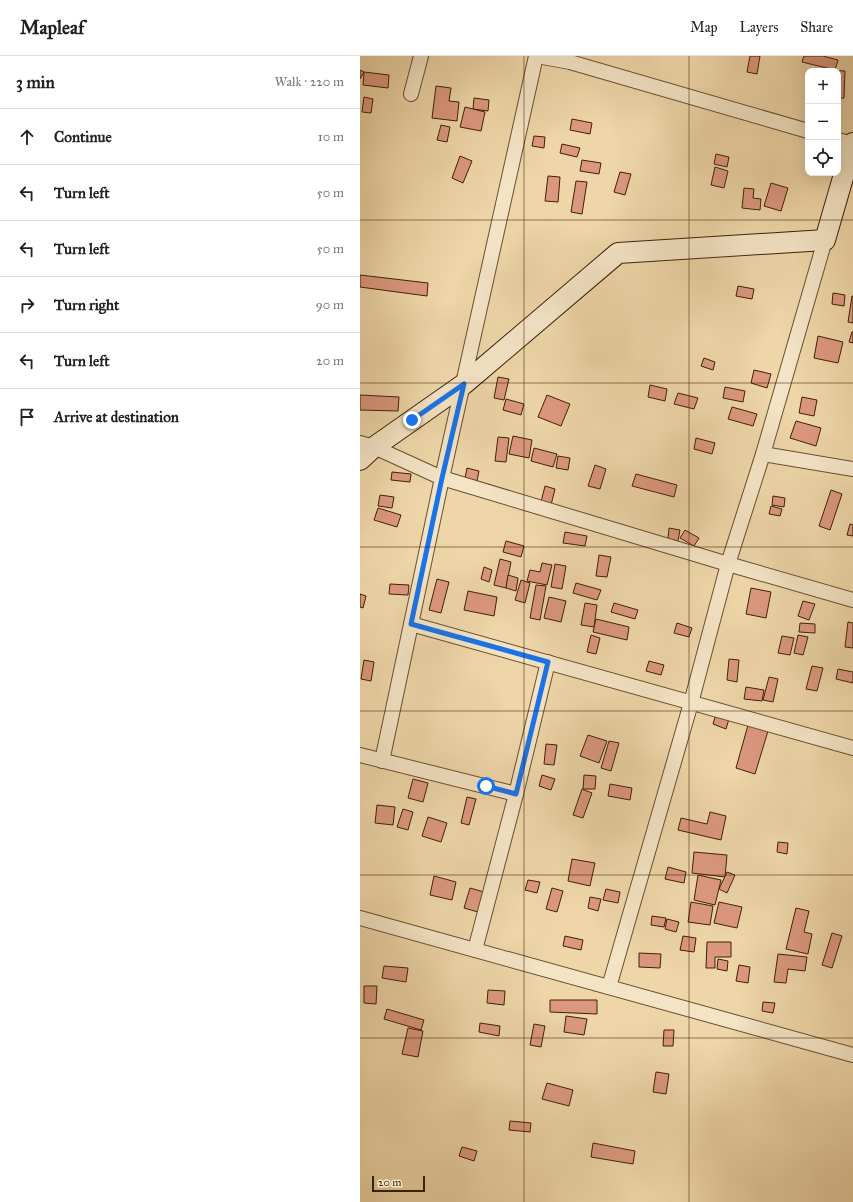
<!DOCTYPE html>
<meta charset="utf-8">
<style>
:root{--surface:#fff;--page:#f6f6f6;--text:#202124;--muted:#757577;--line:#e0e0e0}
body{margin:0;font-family:"IM FELL Great Primer",serif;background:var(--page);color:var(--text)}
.controls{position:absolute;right:12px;top:12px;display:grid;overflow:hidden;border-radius:8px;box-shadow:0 4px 16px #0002}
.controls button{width:36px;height:36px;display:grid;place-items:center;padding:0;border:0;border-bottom:1px solid var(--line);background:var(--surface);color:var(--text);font:20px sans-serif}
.scale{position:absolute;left:12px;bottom:10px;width:53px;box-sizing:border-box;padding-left:4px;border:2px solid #3e2005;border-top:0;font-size:11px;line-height:14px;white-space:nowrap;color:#3e2005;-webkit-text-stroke:3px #f4e4c6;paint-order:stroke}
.stop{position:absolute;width:12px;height:12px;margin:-9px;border:3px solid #1a73e8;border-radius:50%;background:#fff}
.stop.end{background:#1a73e8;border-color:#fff;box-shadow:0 1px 4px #0008}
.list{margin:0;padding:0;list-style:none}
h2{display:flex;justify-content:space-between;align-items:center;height:52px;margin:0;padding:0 16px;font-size:17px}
h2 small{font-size:13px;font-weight:400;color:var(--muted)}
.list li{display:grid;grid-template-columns:26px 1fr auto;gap:12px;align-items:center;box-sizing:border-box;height:56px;padding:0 16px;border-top:1px solid var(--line)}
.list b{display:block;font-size:15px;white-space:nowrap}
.list em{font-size:13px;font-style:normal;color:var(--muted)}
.icon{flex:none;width:22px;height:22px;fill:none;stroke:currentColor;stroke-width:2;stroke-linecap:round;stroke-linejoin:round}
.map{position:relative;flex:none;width:493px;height:1146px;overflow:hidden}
header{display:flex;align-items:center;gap:24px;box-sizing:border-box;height:56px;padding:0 20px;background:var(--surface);border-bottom:1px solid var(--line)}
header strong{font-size:19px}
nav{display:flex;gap:22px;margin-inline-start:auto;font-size:14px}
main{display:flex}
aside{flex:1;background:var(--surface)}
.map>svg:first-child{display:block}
</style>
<header>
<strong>Mapleaf</strong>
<nav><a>Map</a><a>Layers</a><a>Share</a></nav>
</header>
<main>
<aside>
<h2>3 min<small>Walk · 220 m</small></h2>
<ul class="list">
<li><svg class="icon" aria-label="ahead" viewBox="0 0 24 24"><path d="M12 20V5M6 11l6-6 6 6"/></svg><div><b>Continue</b></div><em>10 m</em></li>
<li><svg class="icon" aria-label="left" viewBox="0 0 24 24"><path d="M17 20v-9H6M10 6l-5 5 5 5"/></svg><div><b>Turn left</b></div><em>50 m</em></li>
<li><svg class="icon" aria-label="left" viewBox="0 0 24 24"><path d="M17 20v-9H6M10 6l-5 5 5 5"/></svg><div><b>Turn left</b></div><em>50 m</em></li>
<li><svg class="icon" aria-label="right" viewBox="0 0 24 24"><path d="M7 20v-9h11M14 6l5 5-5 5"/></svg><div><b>Turn right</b></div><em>90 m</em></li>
<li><svg class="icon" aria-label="left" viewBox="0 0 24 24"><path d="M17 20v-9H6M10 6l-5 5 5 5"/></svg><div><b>Turn left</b></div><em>20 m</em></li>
<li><svg class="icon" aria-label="arrive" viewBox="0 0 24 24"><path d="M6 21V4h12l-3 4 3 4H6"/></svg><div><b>Arrive at destination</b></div></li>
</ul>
</aside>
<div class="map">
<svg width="493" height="1146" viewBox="0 0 493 1146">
<rect width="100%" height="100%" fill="#eed6a8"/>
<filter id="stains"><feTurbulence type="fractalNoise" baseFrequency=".005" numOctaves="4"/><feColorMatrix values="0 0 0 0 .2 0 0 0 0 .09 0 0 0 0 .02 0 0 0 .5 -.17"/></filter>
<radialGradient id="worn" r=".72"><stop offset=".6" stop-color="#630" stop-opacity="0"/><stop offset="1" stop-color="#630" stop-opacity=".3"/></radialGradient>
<g fill="#dc987f" stroke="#3e2005">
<path d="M390,0H400L397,18L387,16Z"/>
<path d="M444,0H463L478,4L475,14L442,6Z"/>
<path d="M0,14L4,16L0,23Z"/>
<path d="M470,14L485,15L484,42H478V15Z"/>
<path d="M4,16L29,19L28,32L3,29Z"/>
<path d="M76,30L91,32L89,45L99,46L97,65L72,62Z"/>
<path d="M4,41L13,43L11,57L2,56Z"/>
<path d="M114,42L129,44L128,55L113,53Z"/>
<path d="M105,51L125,56L121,75L100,71Z"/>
<path d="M212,63L232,67L230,78L210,74Z"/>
<path d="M81,69L90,71L87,86L77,84Z"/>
<path d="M174,80L185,81L184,92L172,90Z"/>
<path d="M202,88L220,92L217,101L200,97Z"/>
<path d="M356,98L369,101L367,111L354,108Z"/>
<path d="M100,100L112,105L103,127L92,122Z"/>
<path d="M222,104L241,107L239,118L220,115Z"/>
<path d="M355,111L368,115L364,132L351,129Z"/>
<path d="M260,116L271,118L265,139L254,136Z"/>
<path d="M188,120L200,121L198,146L185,145Z"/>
<path d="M216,125L227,126L222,158L211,156Z"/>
<path d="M411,127L428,132L421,155L404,150Z"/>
<path d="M384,132L394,133L393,142L401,143L400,154L382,152Z"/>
<path d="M0,219L68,227L67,240L0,231Z"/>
<path d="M378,230L394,233L392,243L376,240Z"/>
<path d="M473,237L485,239L484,250L472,248Z"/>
<path d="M492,240H493V267L488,266Z"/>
<path d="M492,276H493V287L489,286Z"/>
<path d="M458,280L483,286L478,307L454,302Z"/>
<path d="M344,302L355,306L353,314L341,310Z"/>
<path d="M394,314L411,318L407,332L391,327Z"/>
<path d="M138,321L149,323L144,344L134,342Z"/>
<path d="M290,329L307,333L305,345L288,341Z"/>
<path d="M365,331L385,335L383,346L363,342Z"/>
<path d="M318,337L338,342L334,353L314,348Z"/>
<path d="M0,339L39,341L38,355L0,354Z"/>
<path d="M187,339L210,348L201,370L178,361Z"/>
<path d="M442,341L457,344L454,360L439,357Z"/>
<path d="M146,343L164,348L161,359L143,354Z"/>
<path d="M372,351L397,358L393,370L368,363Z"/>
<path d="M436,365L461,372L456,390L430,382Z"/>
<path d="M153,380L172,384L169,402L149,398Z"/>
<path d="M138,381L149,382L146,406L135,405Z"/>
<path d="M336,382L355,387L352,398L334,393Z"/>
<path d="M174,392L197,398L193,411L171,405Z"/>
<path d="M198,400L210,402L208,414L196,412Z"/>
<path d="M235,409L246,413L240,433L228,430Z"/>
<path d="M107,412L119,415L117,425L105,422Z"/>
<path d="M32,416L51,418L50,426L31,424Z"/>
<path d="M276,418L317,429L314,441L272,430Z"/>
<path d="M185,430L195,433L191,449L181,446Z"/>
<path d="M471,434L482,438L470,474L459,470Z"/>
<path d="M20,439L34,441L32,452L18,450Z"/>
<path d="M413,440L425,442L424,451L412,449Z"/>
<path d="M411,450L422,453L420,460L409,458Z"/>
<path d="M18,452L41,459L37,471L14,464Z"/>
<path d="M490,468L493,469V480L487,479Z"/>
<path d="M309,472L320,474L318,485L308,483Z"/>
<path d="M325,474L339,482L334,490L320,482Z"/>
<path d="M205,476L227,480L225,490L203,487Z"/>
<path d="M146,485L164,490L161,501L143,496Z"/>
<path d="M239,499L251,501L247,521L236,520Z"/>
<path d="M140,503L151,506L146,532L134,529Z"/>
<path d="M182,507L192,509L187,529L167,525L170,514L180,516Z"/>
<path d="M195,508L206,510L202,533L191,531Z"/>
<path d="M124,511L132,514L129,526L121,523Z"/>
<path d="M148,519L158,522L156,535L146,532Z"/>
<path d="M77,523L89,526L81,557L69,554Z"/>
<path d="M161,524L170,527L165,547L155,544Z"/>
<path d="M216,527L241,534L237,544L213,537Z"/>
<path d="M30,528L49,529L48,539L29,538Z"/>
<path d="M176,529L186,530L180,564L170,562Z"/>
<path d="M391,532L411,536L406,562L386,558Z"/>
<path d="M108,535L137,541L134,560L104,554Z"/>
<path d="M0,538L6,540L3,552L0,551Z"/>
<path d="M189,541L206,545L201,566L184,562Z"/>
<path d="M443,545L455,548L449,564L438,560Z"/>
<path d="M225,547L237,549L234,571L221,569Z"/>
<path d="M254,547L278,554L275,563L251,556Z"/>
<path d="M236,563L269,571L267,584L233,576Z"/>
<path d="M488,566L493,567V592L485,591Z"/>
<path d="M317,567L332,572L329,581L314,577Z"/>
<path d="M440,567L455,568V577L439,576Z"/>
<path d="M231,579L240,582L236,598L227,596Z"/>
<path d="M438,579L448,581L443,599L434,597Z"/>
<path d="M422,580L434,582L430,599L418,597Z"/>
<path d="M369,603L379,604L377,626L367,624Z"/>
<path d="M4,604L14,606L11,625L1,623Z"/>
<path d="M289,605L304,609L301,619L286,615Z"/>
<path d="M452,610L463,612L457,635L446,633Z"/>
<path d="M478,613L493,616V627L476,623Z"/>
<path d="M409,621L418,623L413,646L403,644Z"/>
<path d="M386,631L404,634L402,645L384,643Z"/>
<path d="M356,658L369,663L366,673L353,668Z"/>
<path d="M388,669L408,675L395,718L376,712Z"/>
<path d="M228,679L247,685L239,707L220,700Z"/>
<path d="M249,685L259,687L251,715L241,712Z"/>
<path d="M186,688L197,689L194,709L184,708Z"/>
<path d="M182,719L195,723L191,734L179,730Z"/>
<path d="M224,719L236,720L235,733H223Z"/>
<path d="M53,723L68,727L63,746L48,742Z"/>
<path d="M250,728L272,732L270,744L248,740Z"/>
<path d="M222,733L232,737L223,762L213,759Z"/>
<path d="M107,741L116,743L109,769L101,767Z"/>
<path d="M17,749L35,751L33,769L15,767Z"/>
<path d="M43,753L53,756L48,774L37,771Z"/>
<path d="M350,756L366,760L361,784L318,774L321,762L347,768Z"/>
<path d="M68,761L87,767L81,786L62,780Z"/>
<path d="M418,786L428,787L427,798L417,796Z"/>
<path d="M334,796L367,799L365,821L332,817Z"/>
<path d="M212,803L235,807L230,830L208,825Z"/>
<path d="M308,811L326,816L324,827L305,823Z"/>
<path d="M367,816L375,819L367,837L359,833Z"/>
<path d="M338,819L361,824L355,849L334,844Z"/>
<path d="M74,820L96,826L92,844L70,839Z"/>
<path d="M168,824L180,826L177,837L165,834Z"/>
<path d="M110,832L124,836L118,856L104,852Z"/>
<path d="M192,832L203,835L197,856L186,853Z"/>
<path d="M246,833L260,836L258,847L243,844Z"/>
<path d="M230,841L241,843L238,855L228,852Z"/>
<path d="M331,846L353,850L350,869L328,866Z"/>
<path d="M359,846L382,851L377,872L354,867Z"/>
<path d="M436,852L449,855L444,876L452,878L448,898L426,893Z"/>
<path d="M292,860L306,862L304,871L291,869Z"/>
<path d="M307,863L319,866L316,876L305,873Z"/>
<path d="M472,877L482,880L472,912L462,909Z"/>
<path d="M205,880L223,884L221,894L203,890Z"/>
<path d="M323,880L336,882L334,896L320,894Z"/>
<path d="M347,886H371V901H355V912H346Z"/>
<path d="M279,897L301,898L300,912L279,911Z"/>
<path d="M418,898L447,901L445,915L428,913L426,927L414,926Z"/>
<path d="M358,903L368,905L367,915L357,913Z"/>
<path d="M379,909L390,911L388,927L376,925Z"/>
<path d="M24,910L48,912L46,926L22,922Z"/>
<path d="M4,930H17L16,948L4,947Z"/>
<path d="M128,934L145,935L144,949L127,947Z"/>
<path d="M190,944H237V958L190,956Z"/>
<path d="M403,946L415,947L413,957L402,955Z"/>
<path d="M27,953L64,964L61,974L24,963Z"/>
<path d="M206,960L227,963L224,979L204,976Z"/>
<path d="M120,967L140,970L139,980L119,976Z"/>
<path d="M174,968L185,970L181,991L170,989Z"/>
<path d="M48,972L63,975L58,1001L42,998Z"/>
<path d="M304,974H314L313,990H303Z"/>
<path d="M296,1016L309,1018L306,1038L293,1036Z"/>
<path d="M187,1027L213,1034L209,1050L182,1043Z"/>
<path d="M150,1065L171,1067L170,1076L149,1074Z"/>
<path d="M233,1087L275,1095L273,1108L231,1101Z"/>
<path d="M102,1091L117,1095L114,1105L99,1100Z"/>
</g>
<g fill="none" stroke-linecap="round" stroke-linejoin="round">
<g stroke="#6a4e2e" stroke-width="16">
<g id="street">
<path d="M177,0L210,6L448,75"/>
<path d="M51,38L61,0"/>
<path d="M478,84L493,88"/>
<path d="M0,387L14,391L82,422L368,508L493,544"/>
<path d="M403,398L493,413"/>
<path d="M51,568L493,692"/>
<path d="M0,699L156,738"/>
<path d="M22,705L82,422L176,0"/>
<path d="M0,862L493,999"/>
<path d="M115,894L156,738L188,606"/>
<path d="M249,931L331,647L368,508L403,398L465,184"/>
</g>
</g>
<g stroke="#3e2005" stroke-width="22">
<path id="secondary" d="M0,404L14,391L104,328L258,197L465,184L493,87"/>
</g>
<use href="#street" stroke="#f4e4c6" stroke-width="14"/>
<use href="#secondary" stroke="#f4e4c6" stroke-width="20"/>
</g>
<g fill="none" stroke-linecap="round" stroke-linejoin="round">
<path stroke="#1a73e8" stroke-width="5" d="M52,364L104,328L82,422L51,568L188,606L156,738L126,730"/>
</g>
<path fill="none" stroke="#3e2005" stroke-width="1" stroke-opacity="0.55" d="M164,0V1146M329,0V1146M0,164H493M0,327H493M0,491H493M0,655H493M0,819H493M0,982H493"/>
<rect width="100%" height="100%" filter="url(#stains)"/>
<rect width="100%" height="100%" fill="url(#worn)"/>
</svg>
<div class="controls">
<button>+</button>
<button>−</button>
<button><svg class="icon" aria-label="locate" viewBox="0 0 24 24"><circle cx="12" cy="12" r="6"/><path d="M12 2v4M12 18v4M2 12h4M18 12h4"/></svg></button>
</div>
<div class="scale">20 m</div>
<div class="stop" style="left:126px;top:730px"></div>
<div class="stop end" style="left:52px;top:364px"></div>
</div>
</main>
